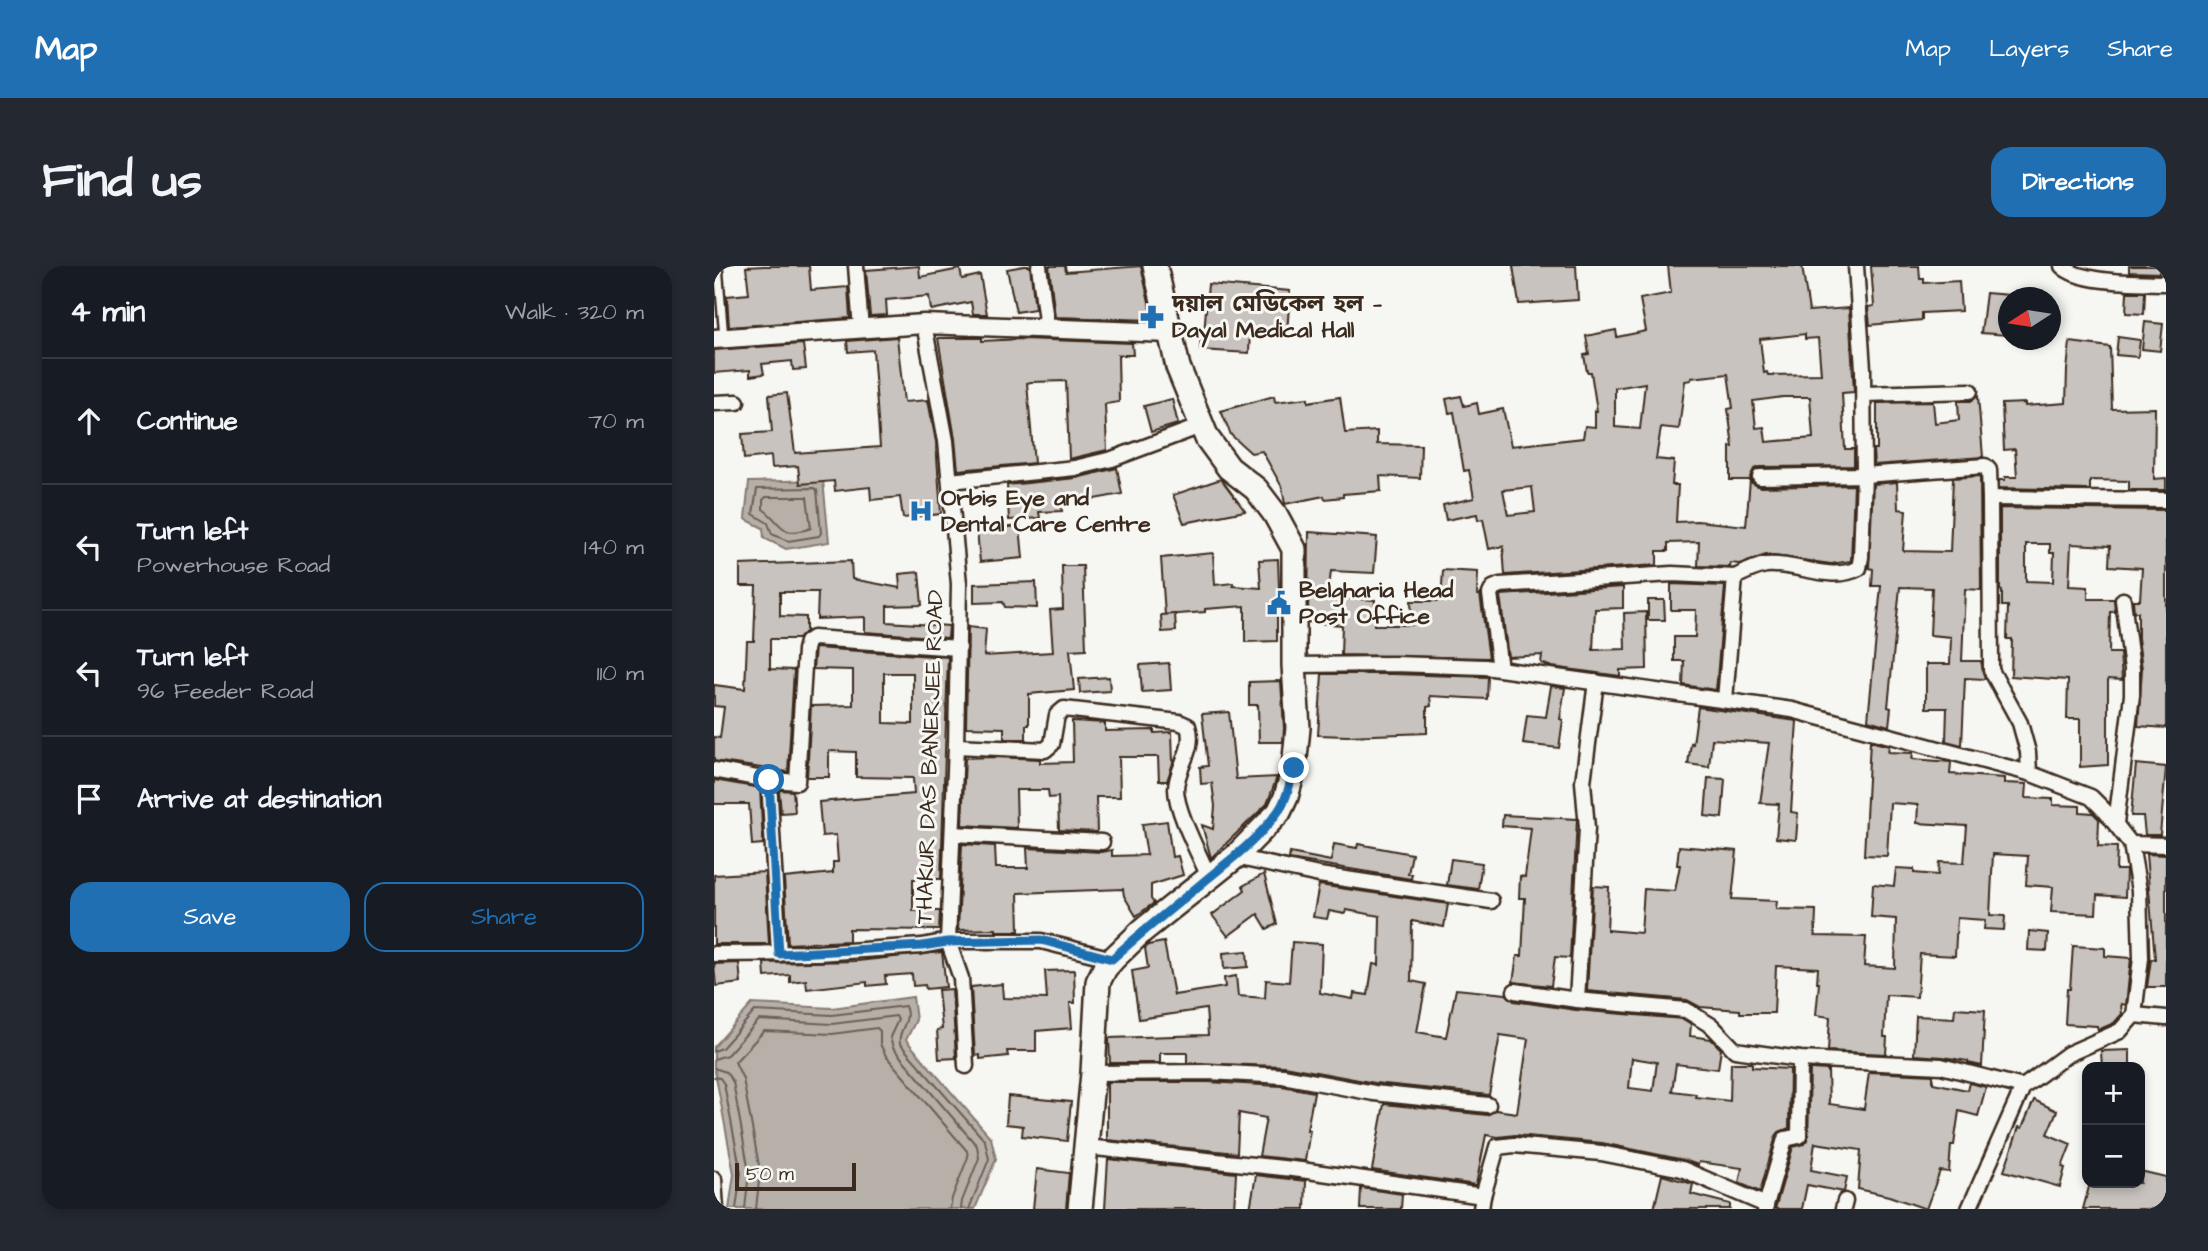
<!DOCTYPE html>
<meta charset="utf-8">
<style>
:root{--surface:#171b24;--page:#242831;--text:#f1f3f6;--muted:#9ea1a6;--line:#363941;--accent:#1f6fb2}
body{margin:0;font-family:"Architects Daughter","Noto Sans Bengali",sans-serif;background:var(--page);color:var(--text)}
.controls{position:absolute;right:21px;bottom:21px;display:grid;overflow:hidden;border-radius:14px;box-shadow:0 4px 10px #0003}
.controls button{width:63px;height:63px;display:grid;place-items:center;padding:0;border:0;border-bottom:2px solid var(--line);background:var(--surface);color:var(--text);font:35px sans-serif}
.compass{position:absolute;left:1284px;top:21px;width:63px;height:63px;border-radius:50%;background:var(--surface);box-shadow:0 4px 10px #0003;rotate:258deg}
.scale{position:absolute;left:21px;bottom:18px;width:121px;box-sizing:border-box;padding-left:7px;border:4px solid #3b2a1e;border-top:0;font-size:19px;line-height:24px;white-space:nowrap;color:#3b2a1e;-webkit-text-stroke:5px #f6f6f2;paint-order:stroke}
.stop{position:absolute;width:21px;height:21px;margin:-16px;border:5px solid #1f6fb2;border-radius:50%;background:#fff}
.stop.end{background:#1f6fb2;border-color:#fff;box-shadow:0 2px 7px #0008}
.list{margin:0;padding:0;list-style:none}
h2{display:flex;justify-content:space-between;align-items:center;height:91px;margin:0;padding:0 28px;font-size:30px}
h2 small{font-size:23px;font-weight:400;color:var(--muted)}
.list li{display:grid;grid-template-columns:46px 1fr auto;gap:21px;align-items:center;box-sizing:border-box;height:126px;padding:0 28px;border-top:2px solid var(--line)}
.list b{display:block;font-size:26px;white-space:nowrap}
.list p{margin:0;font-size:23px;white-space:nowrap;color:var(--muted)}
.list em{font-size:23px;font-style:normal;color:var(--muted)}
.actions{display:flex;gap:14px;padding:21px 28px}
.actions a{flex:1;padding:16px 0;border:2px solid var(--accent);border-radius:21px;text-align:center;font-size:24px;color:var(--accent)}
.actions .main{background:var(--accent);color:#fff}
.icon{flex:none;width:38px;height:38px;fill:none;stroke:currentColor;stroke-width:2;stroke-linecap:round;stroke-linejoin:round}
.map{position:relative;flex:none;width:1452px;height:943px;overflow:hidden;border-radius:21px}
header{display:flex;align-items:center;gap:42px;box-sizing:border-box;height:98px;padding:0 35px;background:var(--accent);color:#fff}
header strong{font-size:33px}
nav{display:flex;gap:38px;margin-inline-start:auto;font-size:24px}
.intro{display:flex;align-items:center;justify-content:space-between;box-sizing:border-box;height:168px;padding:0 42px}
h1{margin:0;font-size:49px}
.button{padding:18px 32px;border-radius:21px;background:var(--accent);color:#fff;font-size:24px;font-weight:700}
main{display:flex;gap:42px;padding:0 42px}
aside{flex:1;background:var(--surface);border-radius:21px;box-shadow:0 4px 10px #0003}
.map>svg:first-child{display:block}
</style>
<header>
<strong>Map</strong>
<nav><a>Map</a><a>Layers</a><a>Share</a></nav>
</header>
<div class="intro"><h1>Find us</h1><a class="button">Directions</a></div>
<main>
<aside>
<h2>4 min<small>Walk · 320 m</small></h2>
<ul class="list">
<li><svg class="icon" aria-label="ahead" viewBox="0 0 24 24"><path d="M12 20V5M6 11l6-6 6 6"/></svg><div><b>Continue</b></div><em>70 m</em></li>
<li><svg class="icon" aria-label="left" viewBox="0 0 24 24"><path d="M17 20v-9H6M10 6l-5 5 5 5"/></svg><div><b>Turn left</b><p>Powerhouse Road</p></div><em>140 m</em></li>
<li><svg class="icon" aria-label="left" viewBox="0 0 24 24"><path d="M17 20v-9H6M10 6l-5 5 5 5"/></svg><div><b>Turn left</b><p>96 Feeder Road</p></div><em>110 m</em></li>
<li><svg class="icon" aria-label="arrive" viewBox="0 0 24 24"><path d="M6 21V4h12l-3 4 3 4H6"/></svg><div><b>Arrive at destination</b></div></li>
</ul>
<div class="actions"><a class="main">Save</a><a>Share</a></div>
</aside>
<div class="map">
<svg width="1452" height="943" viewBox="0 0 1452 943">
<rect width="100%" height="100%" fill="#f6f6f2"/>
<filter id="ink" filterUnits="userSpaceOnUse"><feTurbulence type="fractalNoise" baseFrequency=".0143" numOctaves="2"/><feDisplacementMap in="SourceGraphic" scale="14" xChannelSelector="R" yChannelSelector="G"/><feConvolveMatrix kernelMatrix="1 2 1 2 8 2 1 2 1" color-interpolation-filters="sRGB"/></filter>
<g filter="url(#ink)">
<g fill="#b6b0a9" stroke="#857a71" stroke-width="2">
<path d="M109,214L115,276L72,283L50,272L49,262L31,253L35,216Z"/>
<path d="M199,731L202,754L192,774L277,872L282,893L261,943H15L20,908L0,800V781L38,738L118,742Z"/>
</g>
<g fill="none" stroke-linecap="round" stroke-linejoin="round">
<g stroke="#6c6056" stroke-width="2">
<path d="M100,222L103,224L107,267L105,270L74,275L58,268L54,257L39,248L43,223Z"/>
<path d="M52,231H93L97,262C65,273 70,258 49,243V234Z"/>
<path d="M0,785L8,782L41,745L118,749L191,740C198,757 183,763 186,778L271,875L275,893L255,943"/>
<path d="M0,793L13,789L45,754L118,758L182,750L184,754L176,771L179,782L263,880L265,892L248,935L247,943"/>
<path d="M0,802L12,806L19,816L35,906L31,943"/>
<path d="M0,811L6,812L10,818L27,907L22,943"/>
<path d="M42,943L46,905L29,813L21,796L50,765L118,768L163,762L166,765V778L172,790L253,885L254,891L238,932L236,943"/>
</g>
</g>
<g fill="#c8c3be" stroke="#3b2a1e" stroke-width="2" fill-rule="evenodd">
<path d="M50,0H95L97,24L134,21L136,52L15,61L13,30L35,28L32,1Z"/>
<path d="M205,0L206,11L246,3L248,13L266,9L273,48H259L257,36L217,44L215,30L172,34L173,49L156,50L152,4Z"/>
<path d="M310,0H316L321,43L302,46L293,3Z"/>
<path d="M335,0H351L352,6L427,0L439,54L341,51Z"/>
<path d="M799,0H862L864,34L805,38Z"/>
<path d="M954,0H1088L1095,45L1135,42L1140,126L1128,127L1131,183H1140V200L1046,201L1040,203L1036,211L1038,217L1046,221L1140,219L1137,295L1117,298L1052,289L1025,298L1017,297L1016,301L984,300L985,276L954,277V285H943V299L791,309L789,280L775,283L769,253L764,254L763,248L732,254L729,239L760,232L755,204L750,205L740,146L735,147L732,133L747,130L750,140L763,137L765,148L789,143L797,180L869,172L871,160L881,161V145H883L877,106H873L870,89L875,88L872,70L902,64L903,71L932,65L926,33L957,27ZM1091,68V73L1104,72L1107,108L1054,109L1053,106L1050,107L1046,73ZM1014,108L1019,142L1014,143L1019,181H1016V214H1036L1032,260L983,255L962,256L964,219H958L960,195L942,193L947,161L965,163L971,115L977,114V112ZM931,117L926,163L901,161V122ZM1069,131H1096L1099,172L1052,176L1050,161L1042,162L1039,135ZM818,221L821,246L794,249L789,224Z"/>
<path d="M1157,0H1205L1206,13H1210V17L1245,15L1247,45L1208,47V54L1156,59L1154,41L1160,40Z"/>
<path d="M1415,0H1445V7L1415,6Z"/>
<path d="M494,18L576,25L573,68L536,65L535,87L486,84L487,67L490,68Z"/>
<path d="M1413,26H1431L1430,48L1412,47Z"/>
<path d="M1272,27L1295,29L1294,69L1267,67Z"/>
<path d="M1431,56L1449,58L1446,85L1428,83Z"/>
<path d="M183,71L190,136L214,134L222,176L227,248L189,252L186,231L157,234L156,221L121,225L120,215L86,218L84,200L58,202L57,190L30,193L28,168L58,166L55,129L73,127L81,187L166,181L159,84L134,86L133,75Z"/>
<path d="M1404,71L1426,74L1424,91L1402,89Z"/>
<path d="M224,72H268V75L308,73L418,77L419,89H404L405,136L391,138L393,184L355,193L352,115L317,116L313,117L320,197L244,204L241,173Z"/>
<path d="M1356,76L1396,81L1398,143L1441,142L1440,213L1452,212V224H1415V215L1376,214V224L1285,222V214H1291V211H1303L1301,183L1290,184L1288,138L1311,137V140L1352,137L1353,104Z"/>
<path d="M89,78L92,103L79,104L78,95L48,98L50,108L36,110V104L0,107V84Z"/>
<path d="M560,130L561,136L594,132V136L626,131L631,167L663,165V178L707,179L706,212L666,210L667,225L629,228V231L611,233L610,230L571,238L568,221L548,185L537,187L517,169L507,145Z"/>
<path d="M1264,130L1269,191L1160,199L1159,183H1163V137L1219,136L1221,157L1245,154L1244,135H1257Z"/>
<path d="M458,133L464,158L437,166L430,140Z"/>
<path d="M403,202L408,228L347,239L348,245L325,246L326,252L295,254L293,219L362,212Z"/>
<path d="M1266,210L1267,324L1251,323L1248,395H1267L1271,413L1251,412L1248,479L1232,475L1233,442H1212V398H1236L1237,371L1216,369L1218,322L1186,321L1174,441L1177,442L1175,460L1154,454L1167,320H1158L1159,303L1155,302L1159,218L1183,216L1184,243L1192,244L1189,285L1236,286L1239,212Z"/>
<path d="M507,213L531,245L470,257L459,229Z"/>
<path d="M1286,242L1452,244V462L1424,460L1428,403L1424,372V346H1420L1419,334H1426L1428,302L1395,300L1396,280L1357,278L1355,320L1374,321V333H1400L1401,346H1396L1395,387H1406L1408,414L1394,413V499L1366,501V453H1353L1354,414L1297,410L1298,373H1293L1294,340H1288V325L1286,324ZM1312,278H1336V287H1340L1339,316L1312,315Z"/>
<path d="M306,260L309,292L266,296L263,264Z"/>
<path d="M595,266L663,271L660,307L617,305L614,331L661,334L660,359H698L697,335H727L729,304L764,306L763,329L766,328L775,392L627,389L628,359L594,356Z"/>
<path d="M499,287L501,319L519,317V320L547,322L545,294L564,293L566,350L563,349V375L531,376V340L491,343V346L451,349L447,292Z"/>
<path d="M137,295L138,313L186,322L185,308L205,306L208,339L173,340V356L235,360L234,372L151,366V351L103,353L104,326H66V350L92,351V365L84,373H56V403L80,404L74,506L0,495V471L6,472L10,441L0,440V419L31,423L33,375H40L42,320H26V299Z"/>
<path d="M348,300H369L372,383L356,384L360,424L315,428V459H312V473H290V462L252,461L254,361L272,363L270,390L339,386L336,344L349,343Z"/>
<path d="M322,316L323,342L291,341L289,336L260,337V318Z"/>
<path d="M957,318L1011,320L1002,424L969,419L970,395H960V371H981L982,344H957Z"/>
<path d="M909,321V342L881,343L879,384L911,383L910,347L932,346L933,403L906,404V410L838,401L827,397L828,389L794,391L786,329Z"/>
<path d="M934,334H950L951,354H934Z"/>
<path d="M461,348L462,365L448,366L447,349Z"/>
<path d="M101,382L234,391L227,613H199V645H226L225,664L135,663V675L74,678L70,612L119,607V596H124L122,569L108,570L105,536L200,528L199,512L142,511V486L115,485V511H93L97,440L139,439V404L99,403ZM170,407H199V458L170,457Z"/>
<path d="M455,397L457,424L428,426L426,399Z"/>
<path d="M608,408H680L774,411L773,433L716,430L717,440L713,441V467L633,470L604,469Z"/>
<path d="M395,411L396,425L366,427L365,413Z"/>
<path d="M567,415L570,462L569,476H545L544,439H535V416Z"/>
<path d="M837,420L851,422L846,453L849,454L845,482L809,478L813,449L832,451Z"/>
<path d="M984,441L1083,455L1077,546L1084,547L1082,574L1062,572L1065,538L1046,537L1055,477L998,473L995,501L974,498L977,477L979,478Z"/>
<path d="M515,446L522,513L563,511L553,538L497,592L488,559L499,563L501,540L498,517L487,518L486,501L494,500L488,448Z"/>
<path d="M358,455L391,457V465L440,464V467L458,466L459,497L453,515H445L444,491H405L406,531H382L383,566L345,564L344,531L335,532L334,524H302L303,562L248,559L251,492L280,491L326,493V497L359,496Z"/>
<path d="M1156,475L1175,480L1174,486L1199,487L1198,493L1237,496L1236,508L1290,512V517L1313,518L1312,532L1339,533V539L1366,540V546L1379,547L1385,553L1384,580L1403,581L1402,604H1412L1411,631L1383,629L1382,648L1337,646L1339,621L1312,619L1314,590L1279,588L1276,649L1291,650L1290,664L1270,663L1271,654L1243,652L1241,690L1206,688L1203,731L1172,729L1170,771H1173L1172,788L1114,785L1116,751L1102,749L1105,717H1103L1104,702L1062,700L1060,747H1026V744L986,741L973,734L873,725L879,620L895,621L893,664L927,667L930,623L961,625L966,599H963L965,580L1023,585L1018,633L1063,635L1062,643L1102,644L1101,670L1152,671L1150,700L1181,702L1182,653L1157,651L1159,618L1180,620L1182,602L1200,603V607L1224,609L1225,596L1250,597L1253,560L1203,557L1204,539L1176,537L1173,590L1150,589Z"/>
<path d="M1422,498L1452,501L1446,569H1431L1429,550H1417Z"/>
<path d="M994,512L1011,513L1008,552L991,550Z"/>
<path d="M0,514L46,522L49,578L38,579L35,538H0Z"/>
<path d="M65,524L79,525L81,546L67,547Z"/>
<path d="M789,549L863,553L856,692L841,691L837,720L799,716L803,690H808L811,632H805L806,610L811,611L817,562L788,560Z"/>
<path d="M453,555L458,591L464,590L469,609L437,619V633L440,637L422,650L410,630L409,623L304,627L305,665H282V663L244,664L248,578L281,580L282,602H314L313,582L387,586L398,584V590L433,589L428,558Z"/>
<path d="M620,578L643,582L644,578L698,588L694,608H698L697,613L575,593L576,587L617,595Z"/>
<path d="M1432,588L1452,589V721H1433L1437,693H1441Z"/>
<path d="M737,593L768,597L764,623L733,619Z"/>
<path d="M51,606L55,678H0V609Z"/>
<path d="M550,608L563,658L553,663L544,648L514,670L498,649L531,624L529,620Z"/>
<path d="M605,619L734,638L730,661L698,655L697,715L712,718L703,766L732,771L742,723L792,728L800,735L862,744L969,753L977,758L976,770L997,773L1007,783L1004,803L962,798L958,825L982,828L981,831L1016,835L1017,797H1038V801L1076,803L1075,862L1065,866L1062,870L1046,926L1025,917L1028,902L985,896L984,899L970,894L888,877L801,869L784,871L772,869L762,919L658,904L670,838L773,849L782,844L803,847L814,773L786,769L775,829L661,817L570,800L473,797V787H446V797H396L395,772L494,769L492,743L425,753L418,705L434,702L431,682L434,679L450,676L460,729L511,721L510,712L522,710L524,730L551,732L552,714L575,716L578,676L608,678L606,727L639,733L640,727L654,729L659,698L665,699L666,650L632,644L631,648L615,645L613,653L599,651ZM918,792L943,796L939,825L915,822Z"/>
<path d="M1315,665L1334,667L1333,685L1314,684Z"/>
<path d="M1359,680L1391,682V690L1417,692L1412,739L1407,738L1408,748L1400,757L1384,764L1383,760L1351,758L1353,723H1356Z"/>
<path d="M533,685L534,701L510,703L509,687Z"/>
<path d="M228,686L232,721L212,723L211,719L199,720L198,708L171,710L172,718L153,720V716L93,723L92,714L76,716V709L51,711L50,697L143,695Z"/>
<path d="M25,697L27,717L2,720L0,698Z"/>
<path d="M360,704L361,737H356L358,762L322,765V785H293L294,790L266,793V789L261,790L257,721L288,718L289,732L333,733L331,705Z"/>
<path d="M238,723L242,792L225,793L223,764L228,763L224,724Z"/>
<path d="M1241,742L1271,744L1268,800L1254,797V795L1229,791L1200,789L1202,750L1240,752Z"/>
<path d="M1416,784V801H1388L1387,785Z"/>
<path d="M1096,803L1114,804L1115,838L1150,843L1155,806L1219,809V817L1253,824L1255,817L1272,821L1264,850L1245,845L1240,879H1237L1235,906L1226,905L1212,943L1175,930L1144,923L1147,884L1101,877L1097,904L1133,911L1130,926L1093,919L1088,943H1061L1079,881L1090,878L1094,874Z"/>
<path d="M393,816H494L568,820L600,826L593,864H596L591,895L545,890L552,852L525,847L523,887L393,874Z"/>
<path d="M294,830L357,836L353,875L308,870L309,860L292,858Z"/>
<path d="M1320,834L1343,845L1333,868L1357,878L1348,901L1351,902L1346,921L1290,905L1305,861L1308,862Z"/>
<path d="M394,893L522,907L520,943H391Z"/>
<path d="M323,903L355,907L352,943H319Z"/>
<path d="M1426,905L1452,911V943H1369L1376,917H1426Z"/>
<path d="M542,909L592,915L591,943H536Z"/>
<path d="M948,909L979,918L977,928L1016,938V943H940Z"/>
<path d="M647,922L688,928L687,943H646Z"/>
</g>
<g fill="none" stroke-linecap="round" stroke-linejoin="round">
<g stroke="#3b2a1e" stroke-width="12">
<path id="service" d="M4,0L10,72"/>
</g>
<g stroke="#3b2a1e" stroke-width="19">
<g id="minor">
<path d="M142,0L147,63"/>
<path d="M325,0L333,63"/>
<path d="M1142,0L1149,103L1150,209L1271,200L1275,204L1276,232L1452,234"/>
<path d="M1348,0C1366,18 1426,16 1452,17"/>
<path d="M210,58L232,175L245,318L242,480L234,675L247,712L252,800"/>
<path d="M1150,128L1256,125"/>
<path d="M0,137L23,136"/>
<path d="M236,215L361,202L398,193L487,160"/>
<path d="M1276,232L1277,404L1306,457L1314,486L1315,507"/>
<path d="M1021,311C1031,306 1041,301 1052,299C1082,296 1117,317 1145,302L1147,291L1150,209L1046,211"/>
<path d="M580,399L680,398L771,401L1078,444L1315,507L1377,531L1392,546L1417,578L1425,625L1427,692L1420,749L1406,765L1354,788L1309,821L1255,943"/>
<path d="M786,403L776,328L779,322L786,319L958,308L1021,311L1011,434"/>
<path d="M882,416L869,516L873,562L863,734L972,744L998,760L1021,784L1086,793L1227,800L1309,821"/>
<path d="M242,480L331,484L338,478L343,449L350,443L465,456L474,460C482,484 462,501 462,523C462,545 486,590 495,611"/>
<path d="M0,504L48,513L83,516L91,384L93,376L99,372L245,382"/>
<path d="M55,514L65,688"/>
<path d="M1402,557L1418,429V403L1409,334"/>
<path d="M239,568L388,576"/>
<path d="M1417,578L1452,579"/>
<path d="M521,591L605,609L777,635"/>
<path d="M0,688L104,687L208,680L234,675H327L399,693"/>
<path d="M801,725L863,734"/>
<path d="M1420,749L1452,752"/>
<path d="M379,807L494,806L569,810L660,827L774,839"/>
<path d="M372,881L587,904L769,930L767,943"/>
<path d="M0,913L2,943"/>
<path d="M769,930L783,881L800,879L887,887L968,903L1052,939L1051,943"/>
<path d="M1052,939L1071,873L1085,870L1086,793"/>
<path d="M1129,943L1131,935"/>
</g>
</g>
<g stroke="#3b2a1e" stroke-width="23">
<path id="tertiary" d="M0,73L210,58L456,67"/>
</g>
<g stroke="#3b2a1e" stroke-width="28">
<path id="primary" d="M366,943L379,807L384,716L391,702L399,693L428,665L521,591L565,546L572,531L580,502L584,462L580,399V283L561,248L542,223L515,202L493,172L464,101L441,0"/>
</g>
<use href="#service" stroke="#f6f6f2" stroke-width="7"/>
<use href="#minor" stroke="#f6f6f2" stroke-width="14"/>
<use href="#tertiary" stroke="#f6f6f2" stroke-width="18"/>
<use href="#primary" stroke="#f6f6f2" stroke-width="23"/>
</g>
</g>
<g fill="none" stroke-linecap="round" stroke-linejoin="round" filter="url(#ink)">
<path stroke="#1f6fb2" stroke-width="9" d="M55,514L65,688L208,680L233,676L327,674L398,693C429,665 461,640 493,613C518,593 544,573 563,547C573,534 576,517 580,502"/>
</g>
<defs>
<g id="pharmacy-bare" transform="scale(1.89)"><path d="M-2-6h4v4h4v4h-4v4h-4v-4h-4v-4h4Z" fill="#1f6fb2" stroke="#f6f6f2" stroke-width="2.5" paint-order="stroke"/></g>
<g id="hospital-bare" transform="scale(1.89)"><path d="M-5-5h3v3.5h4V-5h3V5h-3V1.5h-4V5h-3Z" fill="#1f6fb2" stroke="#f6f6f2" stroke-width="2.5" paint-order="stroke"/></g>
<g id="civic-bare" transform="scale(1.89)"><path d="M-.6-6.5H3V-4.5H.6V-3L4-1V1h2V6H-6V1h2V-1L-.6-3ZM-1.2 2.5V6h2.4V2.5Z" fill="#1f6fb2" stroke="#f6f6f2" stroke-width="2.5" paint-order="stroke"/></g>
</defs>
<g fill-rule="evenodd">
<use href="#pharmacy-bare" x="438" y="51"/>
<use href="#hospital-bare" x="207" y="245"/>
<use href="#civic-bare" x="565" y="337"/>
</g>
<g text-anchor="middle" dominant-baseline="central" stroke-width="6" stroke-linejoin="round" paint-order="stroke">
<g font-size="23" font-weight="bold" fill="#3b2a1e" stroke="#f6f6f2" text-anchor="start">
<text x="458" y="38">দয়াল মেডিকেল হল —<tspan x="458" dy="26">Dayal Medical Hall</tspan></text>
<text x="227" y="232">Orbis Eye and<tspan x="227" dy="26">Dental Care Centre</tspan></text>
<text x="585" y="324">Belgharia Head<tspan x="585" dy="26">Post Office</tspan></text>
</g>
<g font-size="23" fill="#3b2a1e" stroke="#f6f6f2">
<text transform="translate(216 491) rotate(-88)">THAKUR DAS BANERJEE ROAD</text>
</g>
</g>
</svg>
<div class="controls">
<button>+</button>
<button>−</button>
</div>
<svg class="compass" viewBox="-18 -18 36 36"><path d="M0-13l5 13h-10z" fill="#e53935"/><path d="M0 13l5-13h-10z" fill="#9ea1a6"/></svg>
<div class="scale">50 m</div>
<div class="stop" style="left:55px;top:514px"></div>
<div class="stop end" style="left:580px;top:502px"></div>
</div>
</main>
